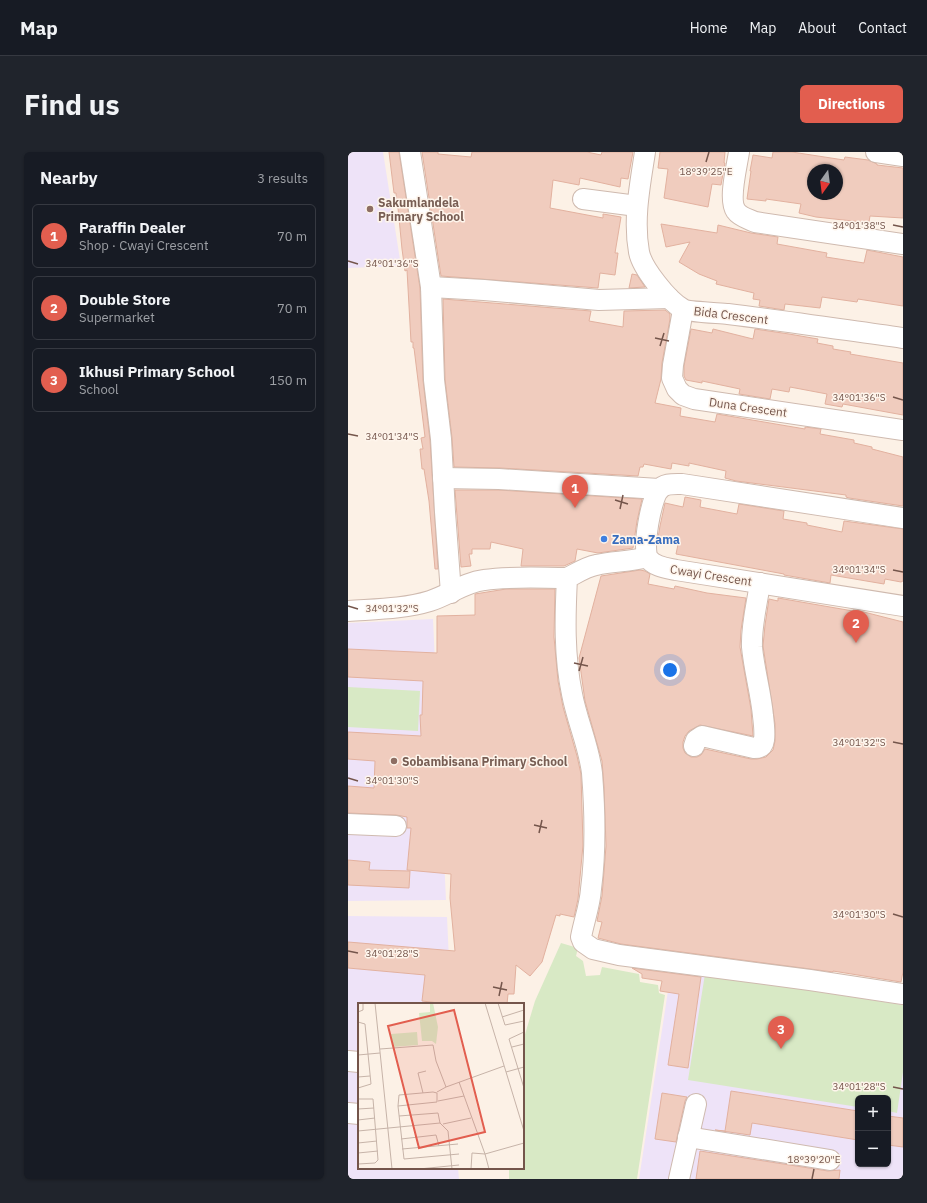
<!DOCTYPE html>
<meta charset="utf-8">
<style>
:root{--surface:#171b24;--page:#20242c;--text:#f1f3f6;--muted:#9ea1a6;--line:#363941;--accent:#e25e4f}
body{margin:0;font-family:"IBM Plex Sans",sans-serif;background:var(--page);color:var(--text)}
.controls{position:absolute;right:12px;bottom:12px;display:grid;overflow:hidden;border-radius:6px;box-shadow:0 1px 3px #0004}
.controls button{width:36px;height:36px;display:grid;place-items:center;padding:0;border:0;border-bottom:1px solid var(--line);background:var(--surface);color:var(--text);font:20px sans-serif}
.compass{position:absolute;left:459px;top:12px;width:36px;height:36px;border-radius:50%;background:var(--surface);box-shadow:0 1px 3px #0004;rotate:194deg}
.you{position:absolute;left:322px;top:518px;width:14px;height:14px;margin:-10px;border:3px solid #fff;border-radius:50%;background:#1a73e8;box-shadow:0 0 0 6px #1a73e833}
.badge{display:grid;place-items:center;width:26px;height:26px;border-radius:50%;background:var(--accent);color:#fff;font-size:13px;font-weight:700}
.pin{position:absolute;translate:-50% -33px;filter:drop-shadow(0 1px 2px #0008)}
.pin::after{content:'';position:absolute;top:21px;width:14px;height:12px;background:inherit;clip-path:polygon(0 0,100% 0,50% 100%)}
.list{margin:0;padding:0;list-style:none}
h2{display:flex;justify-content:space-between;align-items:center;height:52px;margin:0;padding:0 16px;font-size:17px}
h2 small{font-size:13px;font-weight:400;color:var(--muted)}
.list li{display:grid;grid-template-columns:26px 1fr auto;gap:12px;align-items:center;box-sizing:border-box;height:64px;margin:0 8px 8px;padding:0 8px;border:1px solid var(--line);border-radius:6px}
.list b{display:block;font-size:15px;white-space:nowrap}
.list p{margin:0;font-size:13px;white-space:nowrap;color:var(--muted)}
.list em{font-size:13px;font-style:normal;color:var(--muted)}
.map{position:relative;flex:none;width:555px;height:1027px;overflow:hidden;border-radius:6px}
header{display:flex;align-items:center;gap:24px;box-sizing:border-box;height:56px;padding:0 20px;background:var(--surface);border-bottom:1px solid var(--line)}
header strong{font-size:19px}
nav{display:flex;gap:22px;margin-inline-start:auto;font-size:14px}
.intro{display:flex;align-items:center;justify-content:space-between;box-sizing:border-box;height:96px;padding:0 24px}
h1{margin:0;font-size:28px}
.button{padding:10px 18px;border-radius:6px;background:var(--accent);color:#fff;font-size:14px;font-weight:700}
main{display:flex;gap:24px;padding:0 24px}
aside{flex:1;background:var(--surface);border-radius:6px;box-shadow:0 1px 3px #0004}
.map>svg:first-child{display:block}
</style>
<header>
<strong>Map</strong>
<nav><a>Home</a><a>Map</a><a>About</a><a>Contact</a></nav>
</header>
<div class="intro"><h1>Find us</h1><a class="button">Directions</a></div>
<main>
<aside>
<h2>Nearby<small>3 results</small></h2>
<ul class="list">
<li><span class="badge">1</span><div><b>Paraffin Dealer</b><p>Shop · Cwayi Crescent</p></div><em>70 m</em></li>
<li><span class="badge">2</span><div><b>Double Store</b><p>Supermarket</p></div><em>70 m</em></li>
<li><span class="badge">3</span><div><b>Ikhusi Primary School</b><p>School</p></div><em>150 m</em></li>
</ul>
</aside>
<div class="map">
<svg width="555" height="1027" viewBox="0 0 555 1027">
<rect width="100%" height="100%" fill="#fcf1e6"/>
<g fill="#eee3f8" fill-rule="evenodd">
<path d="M0,0H35L53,114L0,116Z"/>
<path d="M85,467L98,748L0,749V471Z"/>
<path d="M0,764L99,765L103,852H11V1016H110L111,1027H0Z"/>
<path d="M324,813L555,849V1027H291ZM510,946H540V1012H510Z"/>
</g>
<g fill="#d8e9c5">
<path d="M0,535L72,539L70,579L0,575Z"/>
<path d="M213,791L230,796L228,804L235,809L238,824L252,823L254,815L291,822L292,830L310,833L311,841L317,843L289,1027H161V1016H175V889L187,849Z"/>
<path d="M357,822L555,853V920L549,961L540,959V946H510V955L340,928Z"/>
</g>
<g fill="#f0ccbe" stroke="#e2b19f" fill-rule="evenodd">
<path d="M41,0H51L72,136L75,228L82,288L90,417H87L81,349L76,317H74L72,297H75L73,286L77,285L66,196H65V190H63L59,118L57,119L54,97L50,56H49L48,41H46Z"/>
<path d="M74,0H90V2L123,5L124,0H239L253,3L254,0H285L280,27L273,26L272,35L232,26L231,33L205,28L202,56L255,66V62L273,65L267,101H270L267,123L252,121L250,136L93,124Z"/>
<path d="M312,0H377L376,11H377L373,33L364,32L360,55L316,46L320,17L310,16Z"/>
<path d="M425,0H444L496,8L497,5L520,8L529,12V13L555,16V66L522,64L521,70H514L468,65L451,61L453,52L418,47V49L399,47L403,19H402L405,3L424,6ZM465,18H489V42H465Z"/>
<path d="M313,72L369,81L370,73L403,81L430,85L429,92L479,101L478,105L516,111L519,98L555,105V154L510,147L509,150L474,145L472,156L437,152L436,158L411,154L412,148L405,147L406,141L368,132L369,129L351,122L331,110L342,90L318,95Z"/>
<path d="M284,122L289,123L297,135L281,136Z"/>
<path d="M95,147L243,159L241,169L275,175L276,159L317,158L322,162V167L314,211L313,227L307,251L333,256L332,264L367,270L369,262L457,277V275L473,277L472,282L506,288V291L524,295V297L555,305V354L501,346L498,345V343L388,329L377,326L378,319L341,311V314L324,311L323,317L296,312L295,315H292L290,324L152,316L106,315L104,286L97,227Z"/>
<path d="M343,177L364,181L365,177L405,187L407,177L441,182L470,187L469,191L485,194V197L503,200L502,202L555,211V263L495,252L494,255L477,252L479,242L442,235L441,240L424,237L422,247L391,242L392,237L354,229V231L338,228L336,224V214Z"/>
<path d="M107,338H151L294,347L289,369L285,396L250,401L229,397L227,409L216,414H173L175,397L143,390L142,397H124V402H121L123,414L113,415Z"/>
<path d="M337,345L353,348L352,355L389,362L391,352L436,359L435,367L459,371V373L494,380L496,369L555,377V429L553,430L537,427L536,432L483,423L482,431L436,423V422L328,402L331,388L310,386L312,374L317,351L335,355Z"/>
<path d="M292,418L297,419L302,422L300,432L326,437L327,434L359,441L398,446L393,478L392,495L403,557L405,584L352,573L341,579L337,584L335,590V596L337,601L343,605H349L353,603L357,597L403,607H409L418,605L425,598L427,589V572L415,494L417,473L421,447L430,449V446L505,459V458L512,459L555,470V820L553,830L485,819V820L273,792L250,786L254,770L249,769L254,744L258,694L256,635L254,609L237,549L231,506L253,424Z"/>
<path d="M158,437H207L206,485L210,529L215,555L229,604L233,622L235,693L230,747L226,765L212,762V764L208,763L194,810L182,824L168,813L166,842H160L159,852H99L74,849L77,823L0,816V790L107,799L102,746L103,722L59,718L63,676H59V665L48,663L0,661V634L26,636L27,609L0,607V580L73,584L72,563H74L75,529L0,525V497L89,501V464L127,463V442Z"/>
<path d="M0,708L22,710L21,718L62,719L61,736L0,733Z"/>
<path d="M284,816L353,825L340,916L320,913L331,842L312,839L314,829L294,826V822Z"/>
<path d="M383,939L510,959V988L404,971L402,983L367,978L377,979Z"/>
<path d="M314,941L339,945L337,949L328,990L307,987Z"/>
<path d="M540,964L555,966V995L540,993Z"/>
<path d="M352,999L480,1019L492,1018L491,1027H348Z"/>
</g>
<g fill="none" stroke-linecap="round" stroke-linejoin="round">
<g stroke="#cfbaaf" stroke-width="22">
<g id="minor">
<path d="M62,0L83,135L86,228L93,287L97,360L103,441"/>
<path d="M297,0C292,33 285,67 291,100C294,116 320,149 335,157C340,160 371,161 380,162C438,169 497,178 555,186"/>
<path d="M391,0C389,14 380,48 388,59C392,65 401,67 407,70L555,92"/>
<path d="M528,0L555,4"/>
<path d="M235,47L289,54"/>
<path d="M83,135L136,138L251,148L321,146"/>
<path d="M335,158L325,213L324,226L329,237L335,243L346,247L555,278"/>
<path d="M95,326L151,327L311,337"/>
<path d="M555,366L334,332C326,332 316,331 311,338C303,346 294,397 300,406C306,415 319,416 328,418L555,454"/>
<path d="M299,405C282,410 265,409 248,413C238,415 229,421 219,426C217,465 216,504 224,542C229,569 241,594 244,621C247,659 248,699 243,737C242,753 236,769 233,785L235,790L245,797L271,803L462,828L555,842"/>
<path d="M0,459C28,457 56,457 82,449C101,443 117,430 136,428C164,424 192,426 219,426"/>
<path d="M346,594L348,588L354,584L406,596C412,596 415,595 416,588C417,581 416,572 415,564C413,541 406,518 404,495C403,474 409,452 412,431"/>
<path d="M0,672L48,674"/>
<path d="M0,909L11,910"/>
<path d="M0,961L11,962"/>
<path d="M340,985L482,1008"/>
<path d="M331,1027L348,952"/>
</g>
</g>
<use href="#minor" stroke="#fff" stroke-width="20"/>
</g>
<path fill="none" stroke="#74554b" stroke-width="1.5" d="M358,10L361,0M545,73L555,75M0,109L10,112M307,186L321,189M312,194L316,181M545,245L555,248M0,282L10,284M267,348L280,352M272,357L275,343M545,418L555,420M0,454L10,457M226,511L240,514M231,519L235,505M545,590L555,592M0,626L10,629M186,673L199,676M191,681L194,668M545,762L555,765M0,799L10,801M145,835L159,838M151,844L154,830M545,935L555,937M464,1027L466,1017"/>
<g fill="#8d6e63" stroke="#fef5ec" stroke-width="1.5">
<circle cx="22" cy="57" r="4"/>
<circle cx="46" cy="609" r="4"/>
</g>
<circle fill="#3f7fe0" stroke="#fef5ec" stroke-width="1.5" cx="256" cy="387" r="4"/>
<g text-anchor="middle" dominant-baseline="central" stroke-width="3" stroke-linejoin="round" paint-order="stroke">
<g font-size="12" font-weight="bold" fill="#785e54" stroke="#fef5ec" text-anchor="start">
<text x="30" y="50">Sakumlandela<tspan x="30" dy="14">Primary School</tspan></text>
<text x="54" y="609">Sobambisana Primary School</text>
</g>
<g font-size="12" fill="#74554b" stroke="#fef5ec">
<text transform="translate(383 163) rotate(7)">Bida Crescent</text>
<text transform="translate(400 255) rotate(8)">Duna Crescent</text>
<text transform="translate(363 423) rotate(9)">Cwayi Crescent</text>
</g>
<g font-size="12" font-weight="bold" fill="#366cbe" stroke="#fef5ec" text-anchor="start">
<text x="264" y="387">Zama-Zama</text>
</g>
</g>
<g transform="translate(10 851)">
<rect width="166" height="166" fill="#fcf1e6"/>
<path d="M72,0H75L80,24L78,41L74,38H64L61,10L72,9ZM59,29L60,42L34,44L33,31Z" fill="#d8e9c5"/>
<path fill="none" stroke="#c6b3a8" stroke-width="1" d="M17,0L34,166M127,0L166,128M140,0L147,22L166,18M0,9L5,7V0M144,14L166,7M0,19L7,21L13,81L0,85M166,29L151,36L166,85M154,44L166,41M22,46L75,42L78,58L88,84L79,89M0,52L22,50M148,69L166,64M0,74L12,73M101,79L127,151L166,140M88,84L146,63M75,89L79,90V99L40,103L41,92ZM65,90L60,70L68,68M0,96H15L20,157L17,160L0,161M80,98L106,93M40,103L46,156L101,151M0,106L16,105M41,113L80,110L82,120M0,117L17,115M85,121L113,115M0,128L82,120L90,128L94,166M43,136L78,132L81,143M0,140L19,138M44,146L100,141M0,150L20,148M61,166L101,162M113,166L114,150L127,151L131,166"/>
<path fill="#e25e4f" fill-opacity="0.15" stroke="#e25e4f" stroke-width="2" d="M96,7L127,129L61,145L30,23Z"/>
<rect width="166" height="166" fill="none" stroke="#74554b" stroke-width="2"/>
</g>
<g font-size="10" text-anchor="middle" fill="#74554b" stroke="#fef5ec" stroke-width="3" stroke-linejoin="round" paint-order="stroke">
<text x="358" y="23">18°39'25"E</text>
<text x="511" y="77">34°01'38"S</text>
<text x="44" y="115">34°01'36"S</text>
<text x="511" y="249">34°01'36"S</text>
<text x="44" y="288">34°01'34"S</text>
<text x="511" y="421">34°01'34"S</text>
<text x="44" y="460">34°01'32"S</text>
<text x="511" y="594">34°01'32"S</text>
<text x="44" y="632">34°01'30"S</text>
<text x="511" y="766">34°01'30"S</text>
<text x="44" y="805">34°01'28"S</text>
<text x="511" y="938">34°01'28"S</text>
<text x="466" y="1011">18°39'20"E</text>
</g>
</svg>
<div class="controls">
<button>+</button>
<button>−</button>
</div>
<svg class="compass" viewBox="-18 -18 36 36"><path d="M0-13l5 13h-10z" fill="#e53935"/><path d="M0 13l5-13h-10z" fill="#9ea1a6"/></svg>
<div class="you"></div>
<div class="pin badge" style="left:227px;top:356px">1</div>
<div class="pin badge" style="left:508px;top:491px">2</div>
<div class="pin badge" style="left:433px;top:897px">3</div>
</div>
</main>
